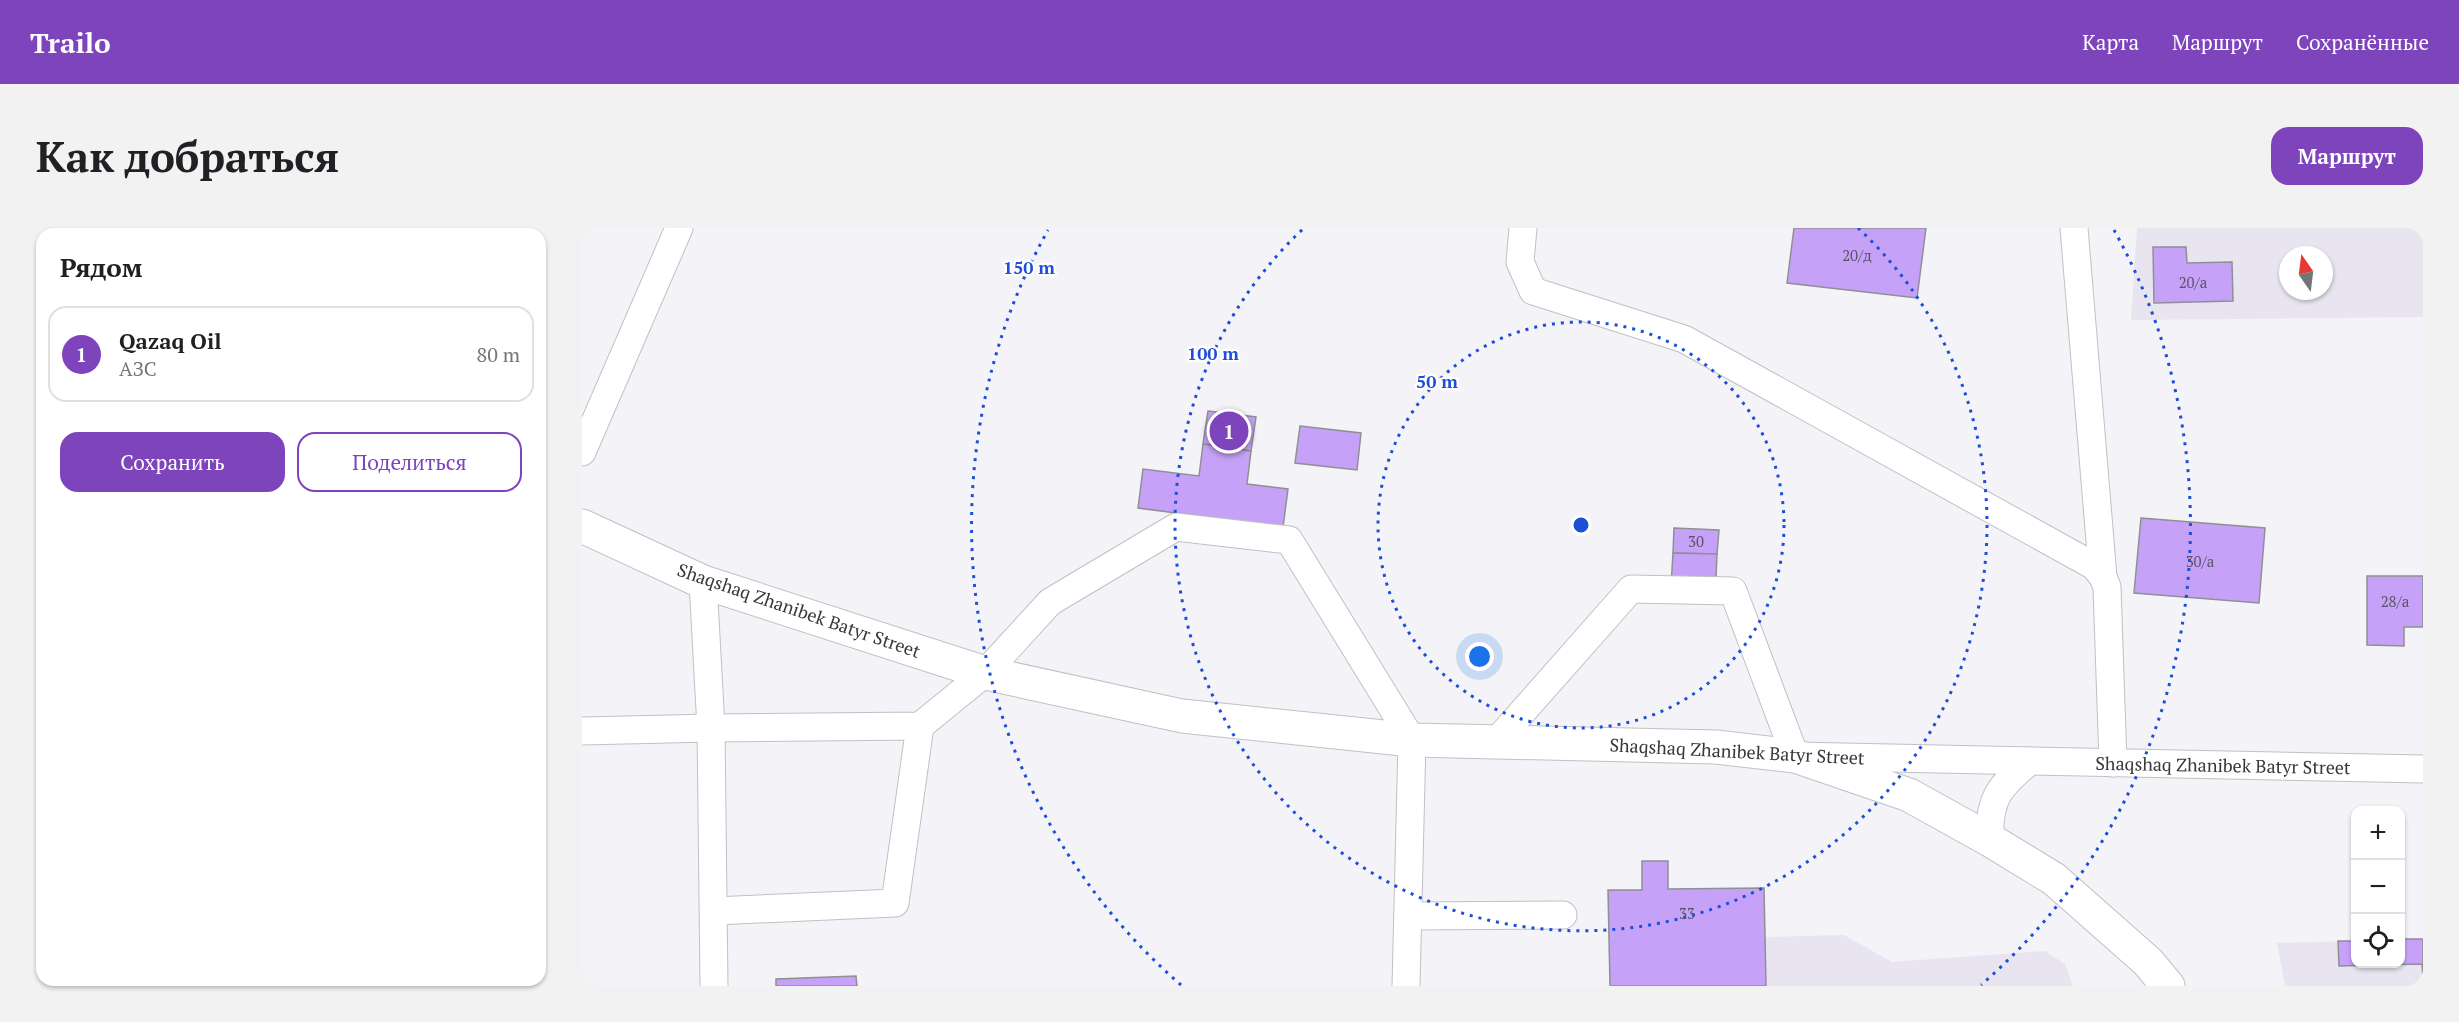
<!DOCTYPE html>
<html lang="ru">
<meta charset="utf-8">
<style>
:root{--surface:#fff;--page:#f2f2f2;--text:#202124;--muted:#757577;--line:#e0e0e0;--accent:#7d44bb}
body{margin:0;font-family:"PT Serif",serif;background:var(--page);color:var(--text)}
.controls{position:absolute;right:18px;bottom:18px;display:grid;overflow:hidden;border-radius:12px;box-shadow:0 2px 4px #0004}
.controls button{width:54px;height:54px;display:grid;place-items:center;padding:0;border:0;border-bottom:2px solid var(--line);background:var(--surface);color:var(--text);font:30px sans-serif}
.compass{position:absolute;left:1697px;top:18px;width:54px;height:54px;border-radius:50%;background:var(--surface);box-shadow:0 2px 4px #0004;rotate:346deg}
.you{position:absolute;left:898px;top:429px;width:21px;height:21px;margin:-15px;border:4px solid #fff;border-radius:50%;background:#1a73e8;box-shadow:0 0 0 9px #1a73e833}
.badge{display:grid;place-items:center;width:39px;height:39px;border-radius:50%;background:var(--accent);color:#fff;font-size:20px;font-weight:700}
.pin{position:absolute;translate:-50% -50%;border:3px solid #fff;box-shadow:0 2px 6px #0006}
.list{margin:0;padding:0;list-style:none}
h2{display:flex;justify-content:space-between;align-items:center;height:78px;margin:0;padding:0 24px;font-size:26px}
h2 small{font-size:20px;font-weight:400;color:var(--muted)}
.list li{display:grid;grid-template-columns:39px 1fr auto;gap:18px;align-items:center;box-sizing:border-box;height:96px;margin:0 12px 12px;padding:0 12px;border:2px solid var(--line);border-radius:18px}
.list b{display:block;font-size:22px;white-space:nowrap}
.list p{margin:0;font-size:20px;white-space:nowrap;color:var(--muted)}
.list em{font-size:20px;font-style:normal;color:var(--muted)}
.actions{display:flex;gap:12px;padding:18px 24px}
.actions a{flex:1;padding:14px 0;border:2px solid var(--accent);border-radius:18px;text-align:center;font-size:21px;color:var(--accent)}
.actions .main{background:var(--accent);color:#fff}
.icon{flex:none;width:33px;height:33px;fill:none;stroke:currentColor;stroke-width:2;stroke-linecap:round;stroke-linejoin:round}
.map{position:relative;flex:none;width:1841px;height:758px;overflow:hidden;border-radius:18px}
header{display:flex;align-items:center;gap:36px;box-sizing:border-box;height:84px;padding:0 30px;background:var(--accent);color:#fff}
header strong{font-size:28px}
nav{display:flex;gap:33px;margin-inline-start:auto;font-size:21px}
.intro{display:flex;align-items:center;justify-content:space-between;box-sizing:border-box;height:144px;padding:0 36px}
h1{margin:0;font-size:42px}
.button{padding:15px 27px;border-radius:18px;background:var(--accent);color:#fff;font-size:21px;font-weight:700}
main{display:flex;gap:36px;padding:0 36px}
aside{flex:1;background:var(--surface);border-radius:18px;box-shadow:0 2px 4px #0004}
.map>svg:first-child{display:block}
</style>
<header>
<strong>Trailo</strong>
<nav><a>Карта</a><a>Маршрут</a><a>Сохранённые</a></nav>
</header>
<div class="intro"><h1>Как добраться</h1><a class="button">Маршрут</a></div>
<main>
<aside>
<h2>Рядом<small></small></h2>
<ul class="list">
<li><span class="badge">1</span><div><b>Qazaq Oil</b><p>АЗС</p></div><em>80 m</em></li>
</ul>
<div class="actions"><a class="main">Сохранить</a><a>Поделиться</a></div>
</aside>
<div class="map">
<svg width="1841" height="758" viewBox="0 0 1841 758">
<rect width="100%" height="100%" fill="#f4f3f7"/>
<g fill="#e8e4f0" fill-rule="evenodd">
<path d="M1555,0H1841V89L1549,92ZM1706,27H1742V63H1706Z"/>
<path d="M1060,633H1086V661L1182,660L1184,709L1262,707L1310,734L1463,723L1483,736L1491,758H1028L1026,662H1060Z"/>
<path d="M1819,711H1841V758H1703L1695,715L1773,713L1774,736H1818Z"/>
</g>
<g fill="#c5a2f7" stroke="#908f93" stroke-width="1.5">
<path d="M1212,0H1344L1335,70L1205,55Z"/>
<path d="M1571,19H1604L1605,35L1650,34L1651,73L1572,75Z"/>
<path d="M626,183L674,189L669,223L621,216Z"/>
<path d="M718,198L779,205L775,242L713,235Z"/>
<path d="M621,216L669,223L665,256L706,261L701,299L556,280L561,241L617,248Z"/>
<path d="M1559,290L1683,300L1677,375L1552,365Z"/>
<path d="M1092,300L1137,302L1135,326L1091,325Z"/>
<path d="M1091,325L1135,326L1133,376L1088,374Z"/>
<path d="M1785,348H1841V399H1822V418L1785,417Z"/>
<path d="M1060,633H1086V661L1182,660L1184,758H1028L1026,662H1060Z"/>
<path d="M1818,711H1841V751L1840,736L1757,738L1756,713H1774V736H1818Z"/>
<path d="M274,748L275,758H194V751Z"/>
</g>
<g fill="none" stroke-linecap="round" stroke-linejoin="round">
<g stroke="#c1c0c4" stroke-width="29">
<g id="minor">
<path d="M941,0L938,34L951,63L1102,111L1512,338L1521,349L1525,359L1531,535"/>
<path d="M1492,0L1521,349"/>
<path d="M0,224L97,0"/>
<path d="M121,354L129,500L132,758"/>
<path d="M0,503L129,500L338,498L403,445L468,374L594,299L707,312L830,512L824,758"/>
<path d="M913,515L1049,361L1151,363L1213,528L1841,541"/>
<path d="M1408,612C1406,570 1418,558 1448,533"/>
<path d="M132,683L313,675L338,498"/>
<path d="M826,688L981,687"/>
</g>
</g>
<g stroke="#c1c0c4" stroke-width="35">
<path id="major" d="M0,298L121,354L403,445L600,488L830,512L1134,519L1213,528L1327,567L1408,612L1472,651L1566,734L1586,758"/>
</g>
<use href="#minor" stroke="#fff" stroke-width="27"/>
<use href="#major" stroke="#fff" stroke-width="33"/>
</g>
<g fill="none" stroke="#1d4ed8" stroke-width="3" stroke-dasharray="3 6">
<circle cx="999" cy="297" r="203"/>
<path d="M1276 0A406 406 0 1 1 722 0"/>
<path d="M599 757A609 609 0 0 1 466 2M1532 2A609 609 0 0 1 1399 757"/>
</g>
<g text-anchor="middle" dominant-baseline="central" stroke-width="4.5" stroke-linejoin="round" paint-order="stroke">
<g font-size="15" fill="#5b5268">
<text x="1275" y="27">20/д</text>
<text x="1611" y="54">20/а</text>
<text x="1114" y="313">30</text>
<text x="1618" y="333">30/а</text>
<text x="1813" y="373">28/а</text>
<text x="1105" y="685">33</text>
</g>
<g font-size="18" fill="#383739" stroke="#fff">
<text transform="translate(217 382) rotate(19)">Shaqshaq Zhanibek Batyr Street</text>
<text transform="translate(1155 523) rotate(3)">Shaqshaq Zhanibek Batyr Street</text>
<text transform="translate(1641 537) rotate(1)">Shaqshaq Zhanibek Batyr Street</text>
</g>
</g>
<circle cx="999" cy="297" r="9" fill="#1d4ed8" stroke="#fff" stroke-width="3"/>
<g font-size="18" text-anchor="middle" font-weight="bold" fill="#1d4ed8" stroke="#fff" stroke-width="4.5" stroke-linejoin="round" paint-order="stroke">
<text x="447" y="46">150 m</text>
<text x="631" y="132">100 m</text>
<text x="855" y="160">50 m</text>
</g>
</svg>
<div class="controls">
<button>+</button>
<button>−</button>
<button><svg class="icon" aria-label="locate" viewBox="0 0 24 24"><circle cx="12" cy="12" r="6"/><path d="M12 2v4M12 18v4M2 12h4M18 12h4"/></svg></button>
</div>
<svg class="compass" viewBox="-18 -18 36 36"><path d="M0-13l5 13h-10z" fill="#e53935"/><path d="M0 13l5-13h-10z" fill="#757577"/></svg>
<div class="you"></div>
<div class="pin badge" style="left:647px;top:203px">1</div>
</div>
</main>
